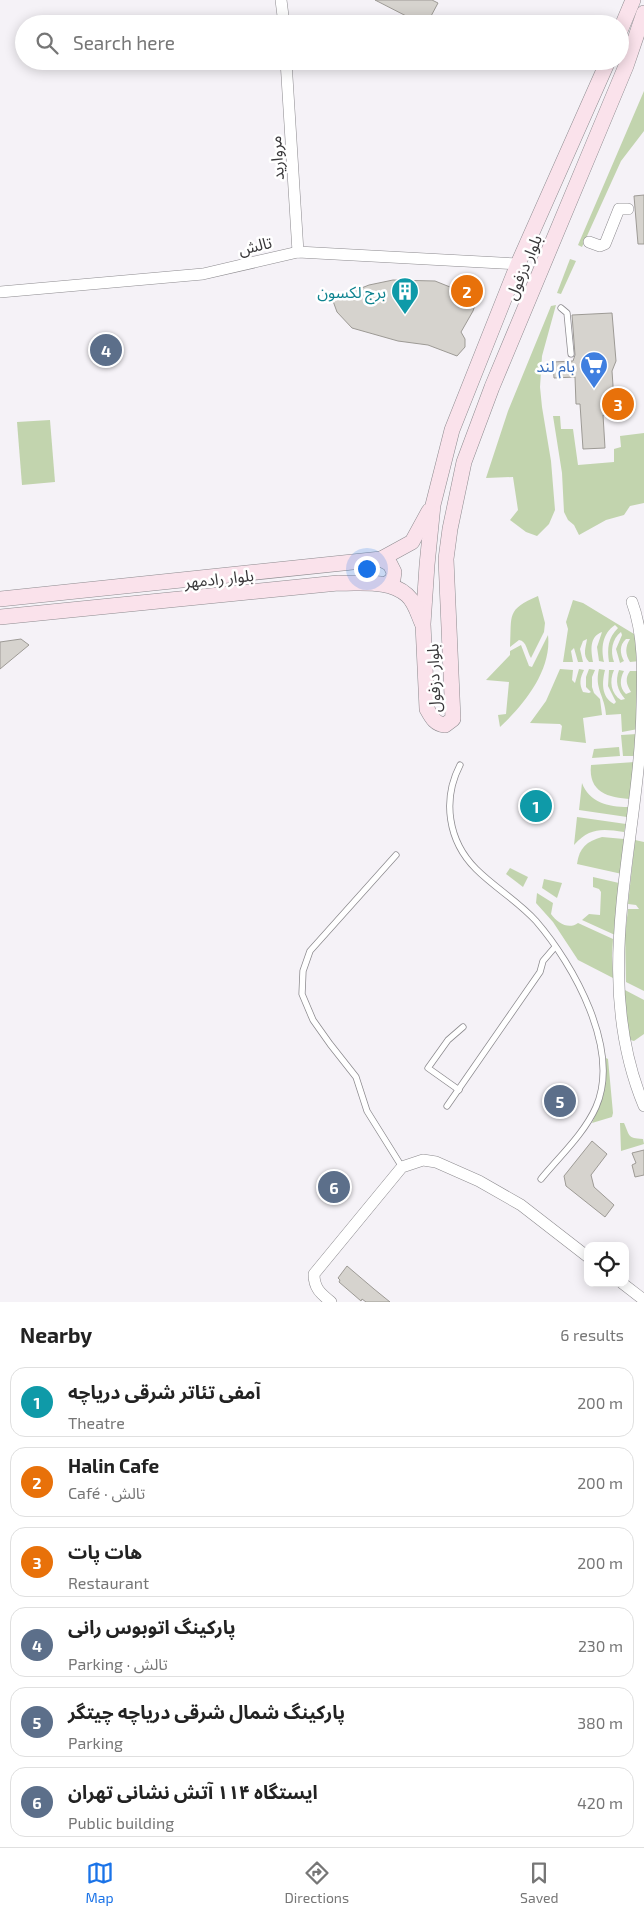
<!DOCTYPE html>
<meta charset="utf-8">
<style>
:root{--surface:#fff;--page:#f6f6f6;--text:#222;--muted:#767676;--line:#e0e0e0;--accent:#1a73e8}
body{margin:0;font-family:"Exo 2","Noto Sans Arabic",sans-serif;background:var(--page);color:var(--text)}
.controls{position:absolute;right:15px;bottom:15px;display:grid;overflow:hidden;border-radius:10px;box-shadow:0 2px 12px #0003}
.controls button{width:45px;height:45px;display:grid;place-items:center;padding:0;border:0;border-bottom:1px solid var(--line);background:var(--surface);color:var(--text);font:25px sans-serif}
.you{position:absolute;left:366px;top:568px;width:18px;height:18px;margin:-12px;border:4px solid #fff;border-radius:50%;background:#1a73e8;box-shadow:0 0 0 8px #1a73e833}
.badge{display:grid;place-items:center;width:32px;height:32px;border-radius:50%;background:var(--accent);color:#fff;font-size:16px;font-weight:700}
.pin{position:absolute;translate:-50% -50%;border:2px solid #fff;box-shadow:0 1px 5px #0006}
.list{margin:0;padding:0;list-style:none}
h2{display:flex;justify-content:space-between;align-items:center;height:65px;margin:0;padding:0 20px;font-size:21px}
h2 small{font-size:16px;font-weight:400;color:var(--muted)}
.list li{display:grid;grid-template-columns:32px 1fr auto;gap:15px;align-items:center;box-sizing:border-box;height:70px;margin:0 10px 10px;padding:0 10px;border:1px solid var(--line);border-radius:15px}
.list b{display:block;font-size:19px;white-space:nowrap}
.list p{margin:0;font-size:16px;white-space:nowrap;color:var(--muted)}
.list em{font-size:16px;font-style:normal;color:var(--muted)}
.icon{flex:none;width:28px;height:28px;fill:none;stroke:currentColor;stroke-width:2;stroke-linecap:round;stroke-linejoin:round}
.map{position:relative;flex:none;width:644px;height:1302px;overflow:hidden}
.search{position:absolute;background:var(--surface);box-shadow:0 2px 12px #0003;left:15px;right:15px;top:15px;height:55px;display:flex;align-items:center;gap:12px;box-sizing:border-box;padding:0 18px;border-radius:28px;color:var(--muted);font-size:19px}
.sheet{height:545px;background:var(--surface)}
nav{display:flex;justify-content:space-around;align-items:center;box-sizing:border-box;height:70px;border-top:1px solid var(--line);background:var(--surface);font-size:14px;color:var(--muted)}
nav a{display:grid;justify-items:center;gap:2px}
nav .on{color:var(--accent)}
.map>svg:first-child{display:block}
</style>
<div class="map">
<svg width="644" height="1302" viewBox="0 0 644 1302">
<rect width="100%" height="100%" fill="#f5f2f7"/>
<g fill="#c2d4ae">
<path d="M644,91V131L621,161L582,247L578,245Z"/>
<path d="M570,259L576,261L561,294L557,293Z"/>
<path d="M556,305L542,356L540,387L542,407L551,461L555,510L549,524L537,536L526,532L510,520L518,510L513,477L486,478L508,411L551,306Z"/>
<path d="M553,416H560L561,429H573L578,465L614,462V449L621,447L620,436L644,433V503L630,506L624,515L606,520L579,535L574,525L568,520L564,512L562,473Z"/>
<path d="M50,420L55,482L22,485L17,422Z"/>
<path d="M538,596L545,623L544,632L531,658C527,652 527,641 519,640L510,647C512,614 506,610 538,596Z"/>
<path d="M573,600L583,603L634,634L640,661L630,662C625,654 625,647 630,639H626C619,645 620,654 624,661L620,663L616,649L622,635L621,632C612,639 610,651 614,662H609C607,648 608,638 618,628L615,625C602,634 601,648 604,662L599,661L597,647L602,632C589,637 591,650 593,662H589C582,655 586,647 587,639L583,641L580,649L583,662H578L574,648L571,651L573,662H563L568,629L566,622Z"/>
<path d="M548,635C552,670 524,705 500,727L498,715L506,714L509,682L486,680L510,655V651L521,645L529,666L532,667Z"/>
<path d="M560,669L573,670L572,680L575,683L579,669L584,670C580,678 579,684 583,692L589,693L591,692L586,687V677L589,669L595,670L592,677V687L594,693L600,699L602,715L583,718L586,743L560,740L562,726L560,724L530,723L546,701Z"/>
<path d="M599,669L605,670C602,682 601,697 614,704L616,702L608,686L609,670H614C609,681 611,694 621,700L625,699C617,690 615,681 619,670L624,671C620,678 619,688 626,694L631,692C626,684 625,678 630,671H641L638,729L622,732L621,714L606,715C605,696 594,689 599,669Z"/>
<path d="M637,734L635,756H623L621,735Z"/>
<path d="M619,747L620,756L592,758L594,749Z"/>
<path d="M635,762L631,799C608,798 588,792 591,765Z"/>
<path d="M582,783C589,802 608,807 628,807L627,817L579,810Z"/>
<path d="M577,817L626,824L624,832C603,829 590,827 574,845Z"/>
<path d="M602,837L624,839L622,874L577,864C579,848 587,841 602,837Z"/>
<path d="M635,840L644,842V991L626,982L625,935L628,909H639L636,905L628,904Z"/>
<path d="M510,868L528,877L523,887L506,874Z"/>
<path d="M593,877L619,883L615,935L582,920L589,914L600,915L601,892L599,889L593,887Z"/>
<path d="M544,879L562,883L557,898L542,888Z"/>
<path d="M537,893L553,903L551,914C557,923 569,930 578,923L613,939L612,956L613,978L578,960L553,922L536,903Z"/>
<path d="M623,989L644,1000V1034L634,1041L630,1040Z"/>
<path d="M606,1058L608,1059L613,1113L612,1117L592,1123L603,1096Z"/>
<path d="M620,1123H624C630,1136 627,1138 643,1139L644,1144L621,1151Z"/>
</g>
<g fill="#d6d3ce" stroke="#9d9a95">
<path d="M375,0H432L438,3L430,18L426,16L424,19L420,17L418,20L415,18L414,20Z"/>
<path d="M644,195V244H638L634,196Z"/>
<path d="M393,280L435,281L450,287L464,285L473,289L477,299L473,311L461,332L465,339V347L457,356L428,345L398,341L352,328L337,312L333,301L344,295L369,285Z"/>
<path d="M612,313L616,361L612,371L615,415H603L605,448L583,449L580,404H576L575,377L554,378L553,362L573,361L575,355L572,315Z"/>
<path d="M21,639L29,645L0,669V642Z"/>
<path d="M592,1141L607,1154L591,1175L594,1187L614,1205L605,1217L566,1186L564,1176Z"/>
<path d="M644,1150V1175L635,1177L632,1165L636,1163L632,1153Z"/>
<path d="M347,1266L374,1289L390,1302H366L362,1299L361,1301L339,1282L340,1280L338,1278Z"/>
</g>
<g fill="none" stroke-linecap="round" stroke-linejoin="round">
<g stroke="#8d8b8f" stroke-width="7">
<g id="lane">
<path d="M561,308L567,313L571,354"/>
<path d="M460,765C442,800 448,841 476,869C495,888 518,901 536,921C574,965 621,1050 596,1107C584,1134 559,1157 541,1179"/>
<path d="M396,855L310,951L303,971L302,994L313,1020L330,1044L356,1077L367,1111L402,1167"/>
<path d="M459,1090L428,1068L448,1040L463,1027"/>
<path d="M447,1106L540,972L543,961L555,947"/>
</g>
</g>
<g stroke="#8d8b8f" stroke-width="12">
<g id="street">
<path d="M281,0L284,24"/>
<path d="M286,61L298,252"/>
<path d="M589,242L600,246L605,244L619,209H628"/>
<path d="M0,292L203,274L298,252L518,264"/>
<path d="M632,602C644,634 643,672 642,706C640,841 589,974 644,1106"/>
<path d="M622,1283L644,1300"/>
<path d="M331,1302C320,1293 314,1288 314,1274L402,1167L423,1160L436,1162L479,1181L521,1205L588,1257"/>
</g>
</g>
<g stroke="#8d8b8f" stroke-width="16">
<g id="secondary">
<path d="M620,31L633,0"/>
<path d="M608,61L518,264L452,430L433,505L427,565L423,624L427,709C432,718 435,724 445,725L453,719L446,559L450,529L464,462L492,387L626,66L644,13"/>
<path d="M381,559L390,564L394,572L393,579L387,584"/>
<path d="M0,599L381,559L412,542L429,511"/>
<path d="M0,617L338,583C361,584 389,579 407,595C415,602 418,614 422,623"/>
</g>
</g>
<use href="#lane" stroke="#fff" stroke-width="5.5"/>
<use href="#street" stroke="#fff" stroke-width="11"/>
<use href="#secondary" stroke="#fae2eb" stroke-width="15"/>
</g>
<defs>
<g id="building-pin" transform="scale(1.4375)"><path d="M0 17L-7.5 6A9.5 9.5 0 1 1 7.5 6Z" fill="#0f9aa8" stroke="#fff"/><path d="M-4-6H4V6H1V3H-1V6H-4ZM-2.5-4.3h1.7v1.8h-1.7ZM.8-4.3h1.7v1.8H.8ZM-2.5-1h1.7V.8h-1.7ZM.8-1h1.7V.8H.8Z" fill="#fff"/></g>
<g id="supermarket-pin" transform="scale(1.4375)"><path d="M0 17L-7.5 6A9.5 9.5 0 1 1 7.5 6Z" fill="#3f7fe0" stroke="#fff"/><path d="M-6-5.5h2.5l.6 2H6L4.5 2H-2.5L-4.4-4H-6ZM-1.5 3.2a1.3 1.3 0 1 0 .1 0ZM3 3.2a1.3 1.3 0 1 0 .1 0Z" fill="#fff"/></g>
</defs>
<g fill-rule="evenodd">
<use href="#building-pin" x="405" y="291"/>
<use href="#supermarket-pin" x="594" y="365"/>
</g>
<g text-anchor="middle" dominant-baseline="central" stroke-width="5" stroke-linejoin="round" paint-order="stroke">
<g font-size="16" fill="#383739" stroke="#fff">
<text transform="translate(276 158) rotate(-94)">مروارید</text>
<text transform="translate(255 245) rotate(-13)">تالش</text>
<text transform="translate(523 267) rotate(-67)">بلوار دزفول</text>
<text transform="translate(219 578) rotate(-6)">بلوار رادمهر</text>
<text transform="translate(433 678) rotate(-92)">بلوار دزفول</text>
</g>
<g font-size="16" fill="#0d838f" stroke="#fff" text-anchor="end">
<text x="386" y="291">برج لکسون</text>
</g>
<g font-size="16" fill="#366cbe" stroke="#fff" text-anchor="end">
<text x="575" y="365">بام لند</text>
</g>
</g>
</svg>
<div class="controls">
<button><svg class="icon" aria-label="locate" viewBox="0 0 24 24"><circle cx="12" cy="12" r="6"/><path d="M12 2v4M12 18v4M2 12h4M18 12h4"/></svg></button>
</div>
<div class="you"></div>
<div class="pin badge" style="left:536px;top:806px;background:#0f9aa8">1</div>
<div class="pin badge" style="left:467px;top:291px;background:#e8710a">2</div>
<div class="pin badge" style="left:618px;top:404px;background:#e8710a">3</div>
<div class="pin badge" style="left:106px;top:350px;background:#5c6f8a">4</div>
<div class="pin badge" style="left:560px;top:1101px;background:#5c6f8a">5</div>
<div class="pin badge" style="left:334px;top:1187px;background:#5c6f8a">6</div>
<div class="search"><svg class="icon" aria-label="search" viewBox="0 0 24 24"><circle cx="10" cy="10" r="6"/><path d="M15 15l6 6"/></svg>Search here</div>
</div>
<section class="sheet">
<h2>Nearby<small>6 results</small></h2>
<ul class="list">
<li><span class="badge" style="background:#0f9aa8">1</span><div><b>آمفی تئاتر شرقی دریاچه</b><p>Theatre</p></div><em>200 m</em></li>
<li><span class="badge" style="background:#e8710a">2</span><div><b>Halin Cafe</b><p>Café · تالش</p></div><em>200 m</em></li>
<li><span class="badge" style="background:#e8710a">3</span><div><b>هات پات</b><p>Restaurant</p></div><em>200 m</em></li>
<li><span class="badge" style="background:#5c6f8a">4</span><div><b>پارکینگ اتوبوس رانی</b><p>Parking · تالش</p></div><em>230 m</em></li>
<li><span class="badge" style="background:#5c6f8a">5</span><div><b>پارکینگ شمال شرقی دریاچه چیتگر</b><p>Parking</p></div><em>380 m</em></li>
<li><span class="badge" style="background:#5c6f8a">6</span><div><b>ایستگاه ۱۱۴ آتش نشانی تهران</b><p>Public building</p></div><em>420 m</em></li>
</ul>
</section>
<nav>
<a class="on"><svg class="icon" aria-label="map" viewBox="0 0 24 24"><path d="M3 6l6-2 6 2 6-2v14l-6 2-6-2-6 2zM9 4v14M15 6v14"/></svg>Map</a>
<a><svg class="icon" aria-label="directions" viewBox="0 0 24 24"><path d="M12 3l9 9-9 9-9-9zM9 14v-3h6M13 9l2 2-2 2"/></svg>Directions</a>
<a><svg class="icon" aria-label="saved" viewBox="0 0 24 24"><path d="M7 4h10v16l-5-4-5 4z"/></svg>Saved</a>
</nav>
